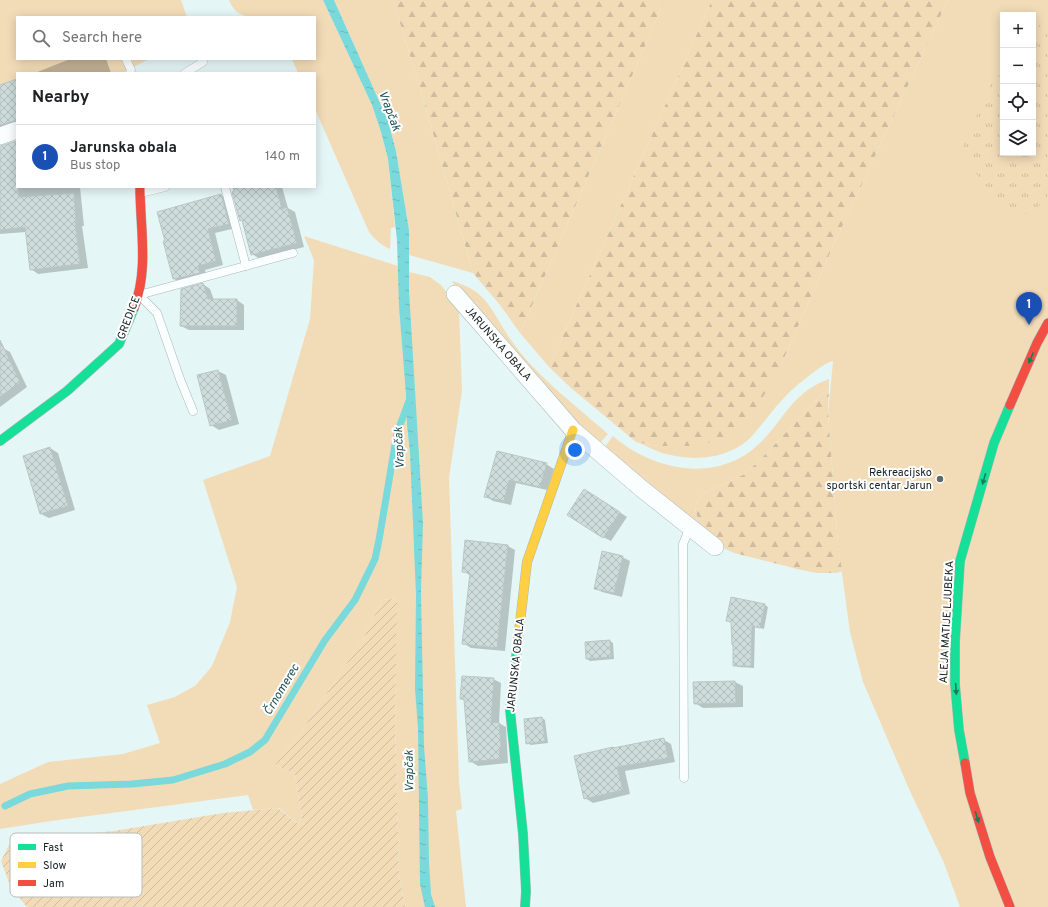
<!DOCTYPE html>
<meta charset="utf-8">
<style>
:root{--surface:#fff;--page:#f6f6f6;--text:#202124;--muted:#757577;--line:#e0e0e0;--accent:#7c3aed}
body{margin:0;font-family:Overpass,sans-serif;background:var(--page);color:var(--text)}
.controls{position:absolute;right:12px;top:12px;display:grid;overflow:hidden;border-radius:0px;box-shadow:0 2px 10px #0003}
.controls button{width:36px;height:36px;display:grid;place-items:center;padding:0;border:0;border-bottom:1px solid var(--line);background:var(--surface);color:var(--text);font:20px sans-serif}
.you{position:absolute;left:575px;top:450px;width:14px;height:14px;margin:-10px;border:3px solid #fff;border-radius:50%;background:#1a73e8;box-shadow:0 0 0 6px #1a73e833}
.badge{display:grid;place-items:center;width:26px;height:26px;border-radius:50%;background:var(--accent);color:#fff;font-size:13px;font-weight:700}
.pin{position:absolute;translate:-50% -33px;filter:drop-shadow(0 1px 2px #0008)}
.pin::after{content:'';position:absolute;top:21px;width:14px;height:12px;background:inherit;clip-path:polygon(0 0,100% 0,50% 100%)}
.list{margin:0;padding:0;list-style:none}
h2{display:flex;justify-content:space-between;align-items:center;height:52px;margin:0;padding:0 16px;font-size:17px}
h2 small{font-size:13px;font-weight:400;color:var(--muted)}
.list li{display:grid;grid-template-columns:26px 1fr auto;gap:12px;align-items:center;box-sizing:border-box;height:64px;padding:0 16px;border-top:1px solid var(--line)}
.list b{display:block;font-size:15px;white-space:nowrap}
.list p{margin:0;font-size:13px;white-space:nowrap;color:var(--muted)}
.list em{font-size:13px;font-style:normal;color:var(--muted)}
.icon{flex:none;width:22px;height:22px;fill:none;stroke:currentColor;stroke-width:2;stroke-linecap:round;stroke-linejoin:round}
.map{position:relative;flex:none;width:1048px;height:907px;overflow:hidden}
.search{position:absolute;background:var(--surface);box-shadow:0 2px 10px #0003;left:16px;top:16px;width:300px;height:44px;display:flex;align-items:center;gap:10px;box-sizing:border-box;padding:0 14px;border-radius:0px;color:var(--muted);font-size:15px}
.panel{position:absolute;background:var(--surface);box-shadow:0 2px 10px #0003;left:16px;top:72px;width:300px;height:116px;border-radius:0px}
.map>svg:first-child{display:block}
</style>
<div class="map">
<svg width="1048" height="907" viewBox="0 0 1048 907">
<defs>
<pattern id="forest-firs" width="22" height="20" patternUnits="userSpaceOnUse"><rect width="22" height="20" fill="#f2dcb8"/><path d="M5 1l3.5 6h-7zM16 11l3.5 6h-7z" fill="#cfbc9e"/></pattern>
<pattern id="park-tufts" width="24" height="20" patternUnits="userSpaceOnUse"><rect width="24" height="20" fill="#f2dcb8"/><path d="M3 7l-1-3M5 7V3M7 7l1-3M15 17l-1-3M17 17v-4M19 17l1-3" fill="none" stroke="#cfbc9e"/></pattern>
<pattern id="garden-furrows" width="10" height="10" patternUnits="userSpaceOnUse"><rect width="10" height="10" fill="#f2dcb8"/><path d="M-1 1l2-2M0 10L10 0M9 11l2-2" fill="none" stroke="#cfbc9e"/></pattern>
<pattern id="water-ripples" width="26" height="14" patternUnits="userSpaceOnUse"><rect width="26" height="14" fill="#79d9db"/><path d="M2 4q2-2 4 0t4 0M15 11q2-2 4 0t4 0" fill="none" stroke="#68babc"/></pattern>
<pattern id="building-cross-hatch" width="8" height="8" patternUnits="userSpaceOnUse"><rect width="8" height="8" fill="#cedcdc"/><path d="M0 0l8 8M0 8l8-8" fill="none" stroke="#b0bcbc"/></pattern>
</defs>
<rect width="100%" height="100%" fill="#e5f6f6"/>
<g fill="#f2dcb8" fill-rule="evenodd">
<path d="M0,0H181L187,17H17V59H149L122,73H17V119L0,126Z"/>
<path d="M229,0H323L372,105L381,132L388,159L395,227L391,228L390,249C381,245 375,240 369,232L315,109V73H298L292,59H315V17H248C238,14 233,10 229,0Z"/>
<path d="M334,0H393L420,88L473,273L409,255V230L396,151L388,121Z"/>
<path d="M665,0H712L549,367L520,333Z"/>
<path d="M948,0H1048V907H960L944,863L909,789L863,682L850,632L838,544L828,414L833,361C823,364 814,372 805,379C784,394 770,415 753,435C730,460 693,462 662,453C653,450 645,445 636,442L658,446L781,365L833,246ZM1003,15H1033V153H1003Z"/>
<path d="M304,236L398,266L409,272L430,277L441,285L459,309L462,391L449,478L459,782L462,809L456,811L466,907H405L399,875L397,808L395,725L396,598L382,600L363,639L297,738L275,765L295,774L302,818L299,825L279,808L253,810L248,795L51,821L0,829V784L48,762L123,754L160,743L147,705L175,697L196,685L212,666L230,622L237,587L203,480L270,456L310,319L314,260Z"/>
<path d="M452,281C484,290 489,305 505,331C513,344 523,356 533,367C556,391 583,412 608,434L598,445L456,290Z"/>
<path d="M829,379V387L759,461L743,475L706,492L697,501L695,509L698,520L705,534L603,449L613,436C653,471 717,484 759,444C785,419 791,393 829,379Z"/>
</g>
<g fill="url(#forest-firs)">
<path d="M393,0H665L520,333L500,305L473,273L420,88Z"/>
<path d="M712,0H948L833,246L781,365L752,416L737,433L722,440L691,446H658L636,442L571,388L549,367Z"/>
<path d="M829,387L828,414L838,544L842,571L837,573H816L797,569L734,553L721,547L705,534L698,520L695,508L697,501L706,492L743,475L759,461Z"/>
</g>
<path fill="url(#park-tufts)" d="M1048,22V196L1031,215L1003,208L960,153L989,87L1003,70V153H1033V33L1041,23Z"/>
<path fill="url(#garden-furrows)" d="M397,598L395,725L399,875L405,907H27L11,888L1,861L11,841L114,831L223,813L278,808L299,825L302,818L295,774L275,765L297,738L363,639L382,600Z"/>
<path fill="url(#water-ripples)" d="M323,0H334L388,121L396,151L409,230V290L423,523L421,592L424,746L428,798L429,863L431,894L435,907H425L420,884L418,728L415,689L416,595L410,452L407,425L406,395L399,306L397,240L388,159L381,132L372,105Z"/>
<g fill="#0003">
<path d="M70,59H106L111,73H35Z"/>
<path d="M17,90V128L0,139V97Z"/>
<path d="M17,142V187H80L84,226H82L88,268L38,274L31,269L26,232L0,234V147Z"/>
<path d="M234,187H282L288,208L295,212L304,247L260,259L252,254L244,222L241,220Z"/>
<path d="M221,195L229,200L236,228L215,233L223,265L205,270L207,277L181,283L174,279Z"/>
<path d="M203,284L210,289L214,300H237L244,305V330H189L181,326Z"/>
<path d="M3,348L10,352L27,387L0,407V350Z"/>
<path d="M218,371L226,375L239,424L219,430L211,425Z"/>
<path d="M50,448L58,453L75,510L49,518L41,514Z"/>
<path d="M498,452L546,464L554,469L547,490L516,483L511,505L493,501L485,496Z"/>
<path d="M592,494L627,517L611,541L603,537Z"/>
<path d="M508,546L515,550L505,651L471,648L463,643L471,576L463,571Z"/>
<path d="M622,557L630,561L622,597L602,592L595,588Z"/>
<path d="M732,598L765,605L768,607L764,629L755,627L754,668L738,667L734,665L732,622L727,620Z"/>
<path d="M610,641L613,643L614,659L590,661L587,659Z"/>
<path d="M493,679L501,683L499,723L506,727L508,763L478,766L470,761L465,701L461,699Z"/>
<path d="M735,682L743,686V707L703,708L695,703L694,683Z"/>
<path d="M542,718L545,720L548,743L531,745L527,743Z"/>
<path d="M664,740L671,744L675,762L625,771L630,794L593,803L585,798L614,749Z"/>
</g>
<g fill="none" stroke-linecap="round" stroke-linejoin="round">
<path stroke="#79d9db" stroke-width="7" d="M5,806L30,794L68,786L132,784L173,780L225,764L250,752L265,740L325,640L355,600L375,559L379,540L397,433L409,401"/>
</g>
<g fill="url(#building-cross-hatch)" stroke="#b9c7c7">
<path d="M17,79V120L0,125V85Z"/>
<path d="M17,141V187H18L19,197L74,193L76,222H75L80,264L30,270L25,227L0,230V146Z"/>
<path d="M233,187H276L282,209L287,207L297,243L251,255L242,220L240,221L232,192L234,191Z"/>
<path d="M221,194L229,224L208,229L216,261L198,266L200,273L173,279L163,241H165L157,212Z"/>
<path d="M203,283L208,299H237V326H180L181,289Z"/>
<path d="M0,340L20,382L0,397Z"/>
<path d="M218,370L232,420L210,426L197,375Z"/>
<path d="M50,447L68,506L40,514L23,456Z"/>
<path d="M497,451L547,463L540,487L509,480L504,501L484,497Z"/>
<path d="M584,489L620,512L603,538L567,515Z"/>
<path d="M465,540L508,545L497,648L462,644L470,573L462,572Z"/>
<path d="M602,551L623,556L614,593L594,589Z"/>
<path d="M731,597L765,604L760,628L752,626L751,666H733V645H732L731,622L726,621Z"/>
<path d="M610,640L611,657L586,659L585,642Z"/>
<path d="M462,676L494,678L491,723L499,722L501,747L499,748L500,759L469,762L464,699H460Z"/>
<path d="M735,681L736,703L694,704L693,682Z"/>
<path d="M542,717L545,741L526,744L524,719Z"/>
<path d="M664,738L668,758L617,767L623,790L584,799L574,756L613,747V748Z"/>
</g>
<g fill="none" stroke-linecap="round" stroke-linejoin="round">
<g stroke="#abb8b8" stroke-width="9">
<g id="lane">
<path d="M126,59L131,70L130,73"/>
<path d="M185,73L203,62"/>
<path d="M225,187L246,266"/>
<path d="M141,193L165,187"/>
<path d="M193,411L180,379L157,313L139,295L293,253"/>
<path d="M684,778L683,544L690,527"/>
</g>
</g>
<g stroke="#abb8b8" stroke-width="18">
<g id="street">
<path d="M0,136L17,130"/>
<path d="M455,294L573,430L642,489L715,547"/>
</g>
</g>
<g stroke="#abb8b8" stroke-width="10">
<g id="fast">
<path d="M0,441L67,391L119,344L134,308"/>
<path d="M518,640L510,710L523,834L526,891L525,907"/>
<path d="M965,763L959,730L955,684V642L960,561L994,443L1010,405"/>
</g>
</g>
<g stroke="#abb8b8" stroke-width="10">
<path id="slow" d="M518,640L527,562L573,430"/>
</g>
<g stroke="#abb8b8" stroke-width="10">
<g id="jam">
<path d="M134,308C149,270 140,227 140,187"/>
<path d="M1010,405L1037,343L1048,323"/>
<path d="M965,763L970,793L990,857L1010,907"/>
</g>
</g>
<use href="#lane" stroke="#fbfefe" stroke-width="8"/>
<use href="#street" stroke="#fbfefe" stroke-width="17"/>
<use href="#fast" stroke="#16e098" stroke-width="9"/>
<use href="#slow" stroke="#ffcf43" stroke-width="9"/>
<use href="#jam" stroke="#f24e42" stroke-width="9"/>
</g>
<defs><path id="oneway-solid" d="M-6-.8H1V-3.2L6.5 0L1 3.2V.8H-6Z"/></defs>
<g fill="#147f5b">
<use href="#oneway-solid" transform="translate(1031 358) rotate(114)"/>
<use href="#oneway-solid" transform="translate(984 479) rotate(106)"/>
<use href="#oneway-solid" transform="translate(956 689) rotate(86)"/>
<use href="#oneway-solid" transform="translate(977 817) rotate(73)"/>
</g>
<circle fill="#5c6a6a" stroke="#fff" stroke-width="1.5" cx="940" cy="479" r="4"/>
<g text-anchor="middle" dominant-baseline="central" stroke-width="4" stroke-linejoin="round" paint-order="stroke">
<g font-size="11" fill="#131e1e" stroke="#fff">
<text transform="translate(129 318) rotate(-69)">GREDICE</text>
<text transform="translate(498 344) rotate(49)">JARUNSKA OBALA</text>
<text transform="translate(947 622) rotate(-87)">ALEJA MATIJE LJUBEKA</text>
<text transform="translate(516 665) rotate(-84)">JARUNSKA OBALA</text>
</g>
<g font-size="11" fill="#131e1e" stroke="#fff" text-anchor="end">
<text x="932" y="473">Rekreacijsko<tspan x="932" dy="13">sportski centar Jarun</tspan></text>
</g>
<g font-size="12" font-style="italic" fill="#1a5153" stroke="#fff">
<text transform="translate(389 111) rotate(69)">Vrapčak</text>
<text transform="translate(400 448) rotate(-93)">Vrapčak</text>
<text transform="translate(282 690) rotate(-59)">Črnomerec</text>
<text transform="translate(410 771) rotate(-91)">Vrapčak</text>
</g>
</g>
<rect x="10" y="833" width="132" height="64" rx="6" fill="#fff" stroke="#b8bcbc" stroke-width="1"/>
<rect x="18" y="844" width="18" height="6" fill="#16e098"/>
<rect x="18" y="862" width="18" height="6" fill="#ffcf43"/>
<rect x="18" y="880" width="18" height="6" fill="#f24e42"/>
<g font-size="11" fill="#131e1e">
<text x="43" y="851">Fast</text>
<text x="43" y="869">Slow</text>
<text x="43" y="887">Jam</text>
</g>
</svg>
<div class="controls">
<button>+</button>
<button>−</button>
<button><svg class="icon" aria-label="locate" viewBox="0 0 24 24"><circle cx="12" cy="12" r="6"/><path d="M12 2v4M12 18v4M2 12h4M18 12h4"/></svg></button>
<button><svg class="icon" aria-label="layers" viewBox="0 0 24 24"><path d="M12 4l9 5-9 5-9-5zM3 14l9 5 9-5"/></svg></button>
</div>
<div class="you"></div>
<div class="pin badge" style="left:1029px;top:325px;background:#1a4fb4">1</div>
<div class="search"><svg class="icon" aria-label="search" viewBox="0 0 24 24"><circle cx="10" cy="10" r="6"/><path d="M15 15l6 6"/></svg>Search here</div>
<section class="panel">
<h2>Nearby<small></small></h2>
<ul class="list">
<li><span class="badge" style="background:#1a4fb4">1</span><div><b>Jarunska obala</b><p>Bus stop</p></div><em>140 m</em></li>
</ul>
</section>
</div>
